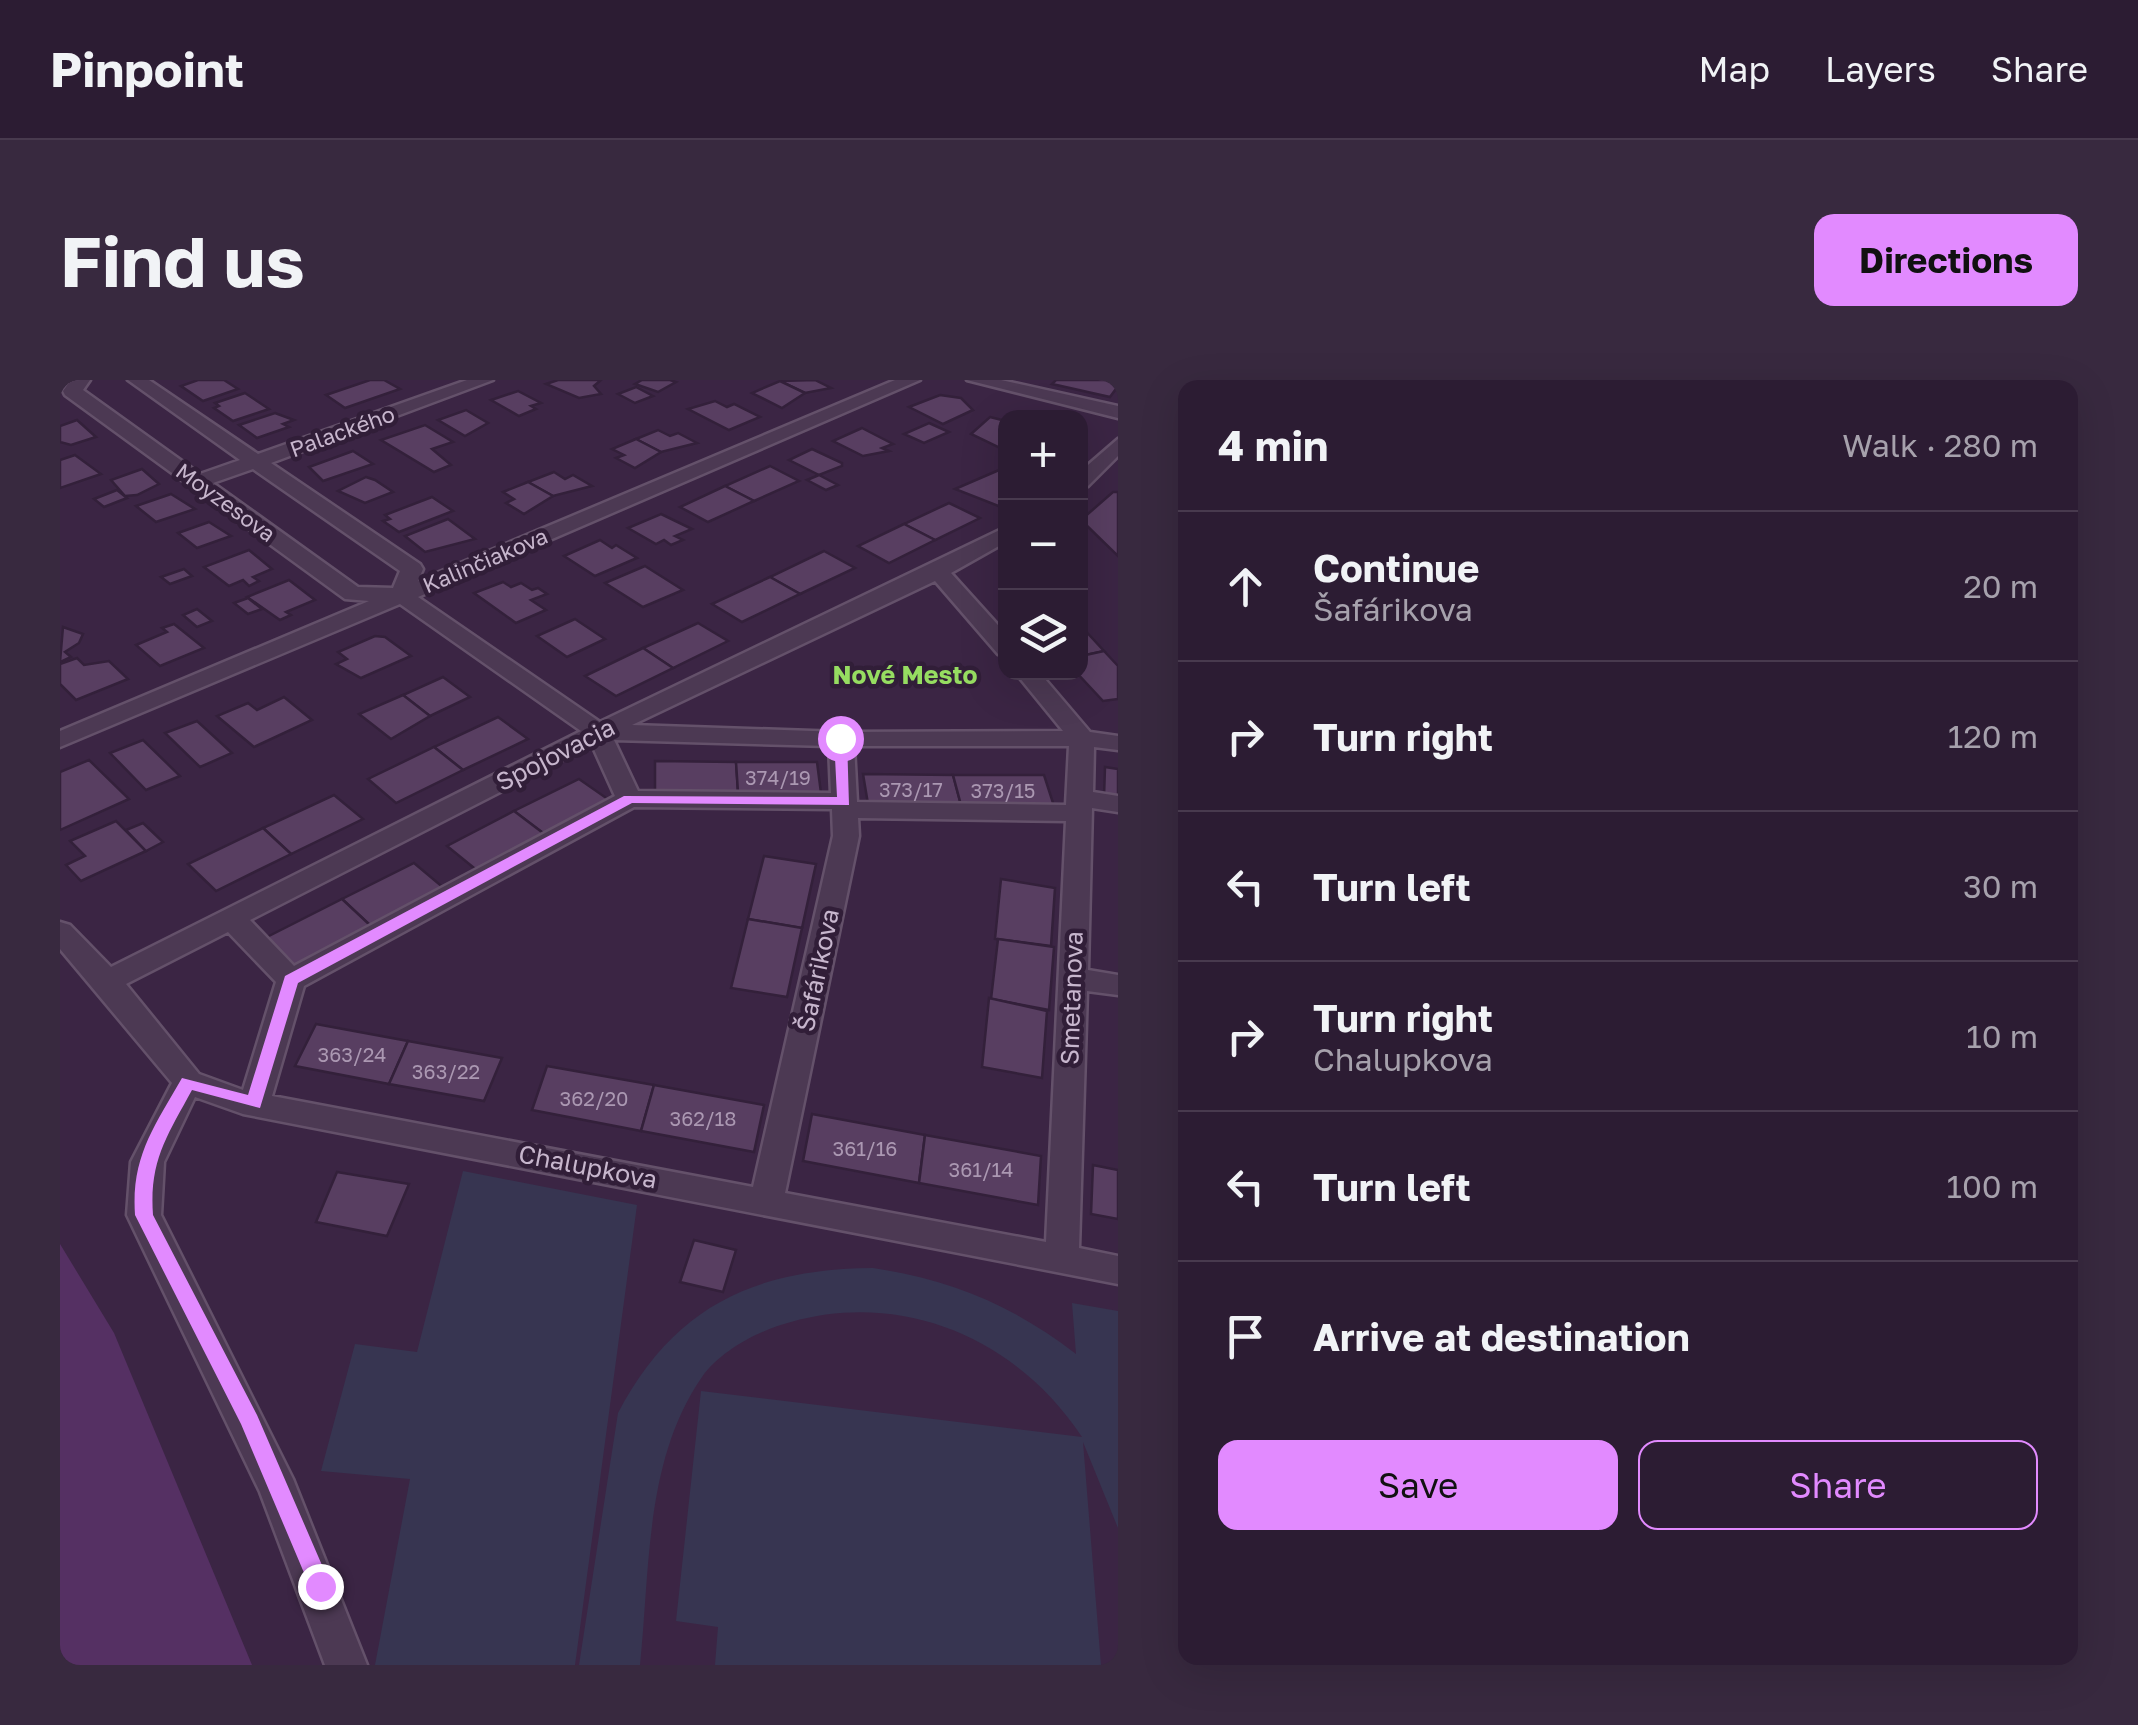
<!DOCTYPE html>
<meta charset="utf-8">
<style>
:root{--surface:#2c1c33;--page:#38293f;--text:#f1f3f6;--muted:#a6a1ac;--line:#483a4e;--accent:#e28aff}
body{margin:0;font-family:"Golos Text",sans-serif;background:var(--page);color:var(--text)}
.controls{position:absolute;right:30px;top:30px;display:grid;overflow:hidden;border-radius:20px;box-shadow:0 10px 40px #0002}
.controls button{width:90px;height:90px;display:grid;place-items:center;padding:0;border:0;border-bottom:2px solid var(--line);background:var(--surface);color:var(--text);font:50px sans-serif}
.stop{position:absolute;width:30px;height:30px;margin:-22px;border:8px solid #e28aff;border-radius:50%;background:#fff}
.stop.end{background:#e28aff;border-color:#fff;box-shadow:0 2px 10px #0008}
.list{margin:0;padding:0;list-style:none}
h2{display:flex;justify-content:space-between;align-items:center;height:130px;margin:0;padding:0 40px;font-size:42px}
h2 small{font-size:32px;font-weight:400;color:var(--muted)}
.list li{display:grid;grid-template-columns:65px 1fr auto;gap:30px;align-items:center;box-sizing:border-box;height:150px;padding:0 40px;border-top:2px solid var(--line)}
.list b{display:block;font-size:38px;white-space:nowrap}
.list p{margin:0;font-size:32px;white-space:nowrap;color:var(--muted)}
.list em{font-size:32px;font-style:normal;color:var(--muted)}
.actions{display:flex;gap:20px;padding:30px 40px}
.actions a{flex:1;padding:22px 0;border:2px solid var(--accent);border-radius:20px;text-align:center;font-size:35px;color:var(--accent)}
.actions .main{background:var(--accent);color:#111}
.icon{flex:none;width:55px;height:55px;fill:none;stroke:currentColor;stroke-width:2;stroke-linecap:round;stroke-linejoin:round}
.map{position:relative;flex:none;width:1058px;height:1285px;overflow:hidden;border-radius:20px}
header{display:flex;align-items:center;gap:60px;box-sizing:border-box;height:140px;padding:0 50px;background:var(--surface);border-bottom:2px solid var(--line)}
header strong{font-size:48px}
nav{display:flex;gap:55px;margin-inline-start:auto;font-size:35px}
.intro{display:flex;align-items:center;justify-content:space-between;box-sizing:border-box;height:240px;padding:0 60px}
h1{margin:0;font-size:70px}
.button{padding:25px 45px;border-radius:20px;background:var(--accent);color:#111;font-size:35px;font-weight:700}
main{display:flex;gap:60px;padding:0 60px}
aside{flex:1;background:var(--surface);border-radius:20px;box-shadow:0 10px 40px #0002}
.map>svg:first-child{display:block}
</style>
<header>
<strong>Pinpoint</strong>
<nav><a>Map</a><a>Layers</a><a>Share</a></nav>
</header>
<div class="intro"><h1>Find us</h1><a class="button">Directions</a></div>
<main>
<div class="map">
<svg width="1058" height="1285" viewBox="0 0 1058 1285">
<rect width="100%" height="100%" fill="#3b2544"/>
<g fill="#373551">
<path d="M403,791L577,825L515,1285H315L350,1099L261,1091L295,964L357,972Z"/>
<path d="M813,888C892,900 952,925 1016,974L1012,923L1058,931V1148L1023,1062L1041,1285H655L658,1247L616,1241L641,1011L1022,1057C958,960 845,910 731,942C700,950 661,970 642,997C585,1079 590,1189 580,1285H519L558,1033C614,926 695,889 813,888Z"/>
</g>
<path fill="#553063" d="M0,864L54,953L192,1285H0Z"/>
<g fill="#583e61" stroke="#33203a" stroke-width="2.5">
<path d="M138,0H164L178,9L143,21L121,6Z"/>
<path d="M310,0H324L340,9L285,28L266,15Z"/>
<path d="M498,0H541L534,6L541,14L519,18L486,4Z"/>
<path d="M582,0H610L616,2L598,12L575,4Z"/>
<path d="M755,0L771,8L745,13L720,1Z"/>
<path d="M996,0H1047L1058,6L1050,17L992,4Z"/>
<path d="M720,1L745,13L722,28L692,13Z"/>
<path d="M576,7L593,16L575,23L558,14Z"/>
<path d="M458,11L481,23L471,26L476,29L459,36L431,20Z"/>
<path d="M185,13L209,29L173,41L154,28L159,26L155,23Z"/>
<path d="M880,15L901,18L913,30L883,44L849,27Z"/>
<path d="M655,21L667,27L674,24L700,37L669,50L628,29Z"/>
<path d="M406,30L428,43L405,56L378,40Z"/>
<path d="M215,33L234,40L223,44L229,47L197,58L179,45Z"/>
<path d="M930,37L946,41L942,69L911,54Z"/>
<path d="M17,40L36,57L11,65L0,62V46Z"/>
<path d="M869,43L889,52L864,63L844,54Z"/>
<path d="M365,45L393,62L372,69L391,85L374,92L321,60Z"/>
<path d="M802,48L833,64L822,68L829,71L803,76L773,61Z"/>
<path d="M598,50L610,56L618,53L637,63L601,72L576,59Z"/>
<path d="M576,59L601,72L575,88L556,78L564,75L552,69Z"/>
<path d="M752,69L782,83V86L759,95L729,80Z"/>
<path d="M293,71L313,84L263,101L249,87Z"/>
<path d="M15,75L41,94L0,108V80Z"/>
<path d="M710,86L739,101L694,121L665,106Z"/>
<path d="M946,87V129L895,109Z"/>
<path d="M82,89L99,104L77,115L65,116L51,100Z"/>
<path d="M494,92L505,99L513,95L532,106L493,116L468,102Z"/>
<path d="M759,95L778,105L766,110L747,100Z"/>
<path d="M306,97L315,100L333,112L305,123L278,111Z"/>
<path d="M468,102L493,116L464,134L446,123L454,119L443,112Z"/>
<path d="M665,106L694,121L648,142L620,127Z"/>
<path d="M57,110L67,118L44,127L34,119Z"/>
<path d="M1053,112H1058V176L1021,140Z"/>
<path d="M111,114L135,129L96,142L76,126Z"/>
<path d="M372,117L393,131L339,152L323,141L330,139L325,135Z"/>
<path d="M889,123L920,138L875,160L844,144Z"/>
<path d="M601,134L632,149L615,156L623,160L611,165L604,160L596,164L568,148Z"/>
<path d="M388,139L415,159L365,172L345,156Z"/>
<path d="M149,142L171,156L137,168L118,153Z"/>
<path d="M844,144L875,160L829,183L798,166Z"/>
<path d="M540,160L552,168L556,165L577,178L535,196L504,176Z"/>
<path d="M189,170L212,189L193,197L199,201L189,206L183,200L169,206L144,187Z"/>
<path d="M764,171L795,188L740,214L710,197Z"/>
<path d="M585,186L623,210L583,227L545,203Z"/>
<path d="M124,189L132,196L110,204L101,197Z"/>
<path d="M710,197L740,214L682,242L652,224Z"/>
<path d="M229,200L255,220L226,232L231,235L220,240L187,217Z"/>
<path d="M443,202L451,207L461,203L472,210L478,208L487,214L471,220L486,230L456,243L414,213Z"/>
<path d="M188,218L202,229L188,234L174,223Z"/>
<path d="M137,229L152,241L137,247L123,235Z"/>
<path d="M515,239L545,259L507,277L477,256Z"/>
<path d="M638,243L668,261L613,288L583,268Z"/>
<path d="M114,244L144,268L100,286L76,265L107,252L102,248Z"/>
<path d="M1021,246L1044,271L1021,276Z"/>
<path d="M3,247L23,254L19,263L5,272L11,277L0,282Z"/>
<path d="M315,256L325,257L351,276L301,298L276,284L287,279L278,272Z"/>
<path d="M583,268L613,288L556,316L525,296Z"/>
<path d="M1044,271L1058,286V319L1043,321L1016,292H1021V276Z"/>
<path d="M17,278L24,285L49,281L68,299L16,320L0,304V284Z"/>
<path d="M383,297L410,317L370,336L343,315Z"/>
<path d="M343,315L370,336L331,359L299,334Z"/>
<path d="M224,317L252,340L194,367L157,336L188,323L197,330Z"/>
<path d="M438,337L468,359L403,390L374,367Z"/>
<path d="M137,341L172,373L140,387L105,353Z"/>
<path d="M83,360L120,396L86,410L50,373Z"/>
<path d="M374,367L403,390L336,423L308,399Z"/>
<path d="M29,380L69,419L0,450V392Z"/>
<path d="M595,381L676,382L678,412H595Z"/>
<path d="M676,382H757L761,413L678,412Z"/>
<path d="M1045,387L1058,389V419L1044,417Z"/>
<path d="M803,394L893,395L901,425L808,424Z"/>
<path d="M893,395H984L994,426L901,425Z"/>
<path d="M519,399L552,422L487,456L454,431Z"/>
<path d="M274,415L303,439L231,474L203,448Z"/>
<path d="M454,431L487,456L419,492L387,466Z"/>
<path d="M56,441L86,471L21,501L6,485L25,476L10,461Z"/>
<path d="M83,443L103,462L86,471L66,450Z"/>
<path d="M203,448L231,474L156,511L128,484Z"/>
<path d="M704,476L756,484L742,548L688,539Z"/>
<path d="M354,483L385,509L312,547L282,519Z"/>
<path d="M941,499L995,508L991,566L935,559Z"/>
<path d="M282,519L312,547L235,588L205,558Z"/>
<path d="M688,539L742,548L727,617L671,608Z"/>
<path d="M938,559L994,567L989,630L931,619Z"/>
<path d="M929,618L987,631L982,698L922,687Z"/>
<path d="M256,644L348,661L329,704L235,686Z"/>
<path d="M348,661L442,678L424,721L329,704Z"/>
<path d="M487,686L594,705L581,751L472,730Z"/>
<path d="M594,705L704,725L694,772L581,751Z"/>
<path d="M752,734L865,755L859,803L743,781Z"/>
<path d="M865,755L981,776L978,825L859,803Z"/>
<path d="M1033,785L1058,790V839L1031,834Z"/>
<path d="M277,792L349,804L327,856L256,842Z"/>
<path d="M634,860L676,870L663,912L620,902Z"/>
</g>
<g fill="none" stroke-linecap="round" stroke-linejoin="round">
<g stroke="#64516a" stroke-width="5">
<g id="minor">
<path d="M11,0H30L23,10L140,94L180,80L68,0H89L198,74L407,0H433L211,83L360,184L363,189L358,201L835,0H860L358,217L540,342L946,147V162L891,193L946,254V276L938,274L875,201L572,345L781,352L1003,351L955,292H979L1030,352L1058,356V370L1034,367L1033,412L1058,416V432L1032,428L1028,590L1058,595V615L1027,611L1019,868L1058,876V904L183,734L135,717L104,782L101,835L233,1099L307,1285H265L200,1112L67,835L71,782L112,703L0,569V542L10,545L51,587L521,351L340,224L0,367V351L309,221L285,219L5,15L3,11ZM193,89L340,191L333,208L298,207L153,103ZM554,360L769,366L771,413L578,411ZM532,365L555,416L234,586L190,540ZM794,366H1009L1006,425L797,422ZM574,427L772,429L773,456L693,807L212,716L244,606ZM798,438L1006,441L986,862L725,813L799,456ZM168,552L216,602L183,710L139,694L66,604Z"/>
<path d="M907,0H941L1058,26V38Z"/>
<path d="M1058,59V76L1028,106L1021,108V91Z"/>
</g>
</g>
<use href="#minor" fill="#4c3953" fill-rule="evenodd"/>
</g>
<path fill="#e28aff" d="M780,354L787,358L789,425L572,423L238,603L200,728L132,710C107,756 89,781 93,835L197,1035L271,1206L260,1217L253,1214L181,1044L75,835C71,777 94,747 122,698L188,715L225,596L564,416L777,417L774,358Z"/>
<g text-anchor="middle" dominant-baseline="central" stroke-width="9" stroke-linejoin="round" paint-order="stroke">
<g font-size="20" fill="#ab98b2">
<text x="718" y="397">374/19</text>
<text x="851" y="409">373/17</text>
<text x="943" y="410">373/15</text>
<text x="292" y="674">363/24</text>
<text x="386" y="691">363/22</text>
<text x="534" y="718">362/20</text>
<text x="643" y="738">362/18</text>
<text x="805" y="768">361/16</text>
<text x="921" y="789">361/14</text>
</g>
<g font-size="22" fill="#c7b6cd" stroke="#311e38">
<text transform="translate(282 51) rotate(-20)">Palackého</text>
<text transform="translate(166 122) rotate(36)">Moyzesova</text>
<text transform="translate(425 180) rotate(-23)">Kalinčiakova</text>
</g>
<g font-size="25" font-weight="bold" fill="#96dd61" stroke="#311e38">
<text x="845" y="294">Nové Mesto</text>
</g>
<g font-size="25" fill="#c7b6cd" stroke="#311e38">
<text transform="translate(495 374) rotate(-27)">Spojovacia</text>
<text transform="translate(757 590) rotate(-78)">Šafárikova</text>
<text transform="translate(1011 618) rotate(-88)">Smetanova</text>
<text transform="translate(528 786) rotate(11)">Chalupkova</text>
</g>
</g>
</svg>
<div class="controls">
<button>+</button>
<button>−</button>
<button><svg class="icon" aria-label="layers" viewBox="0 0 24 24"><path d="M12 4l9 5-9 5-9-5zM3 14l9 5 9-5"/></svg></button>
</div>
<div class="stop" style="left:780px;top:358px"></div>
<div class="stop end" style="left:260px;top:1206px"></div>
</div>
<aside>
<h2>4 min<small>Walk · 280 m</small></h2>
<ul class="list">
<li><svg class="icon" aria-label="ahead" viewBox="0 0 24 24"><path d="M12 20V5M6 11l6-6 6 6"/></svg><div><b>Continue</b><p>Šafárikova</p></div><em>20 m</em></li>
<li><svg class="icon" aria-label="right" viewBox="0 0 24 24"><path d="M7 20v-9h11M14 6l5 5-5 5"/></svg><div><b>Turn right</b></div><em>120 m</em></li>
<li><svg class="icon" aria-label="left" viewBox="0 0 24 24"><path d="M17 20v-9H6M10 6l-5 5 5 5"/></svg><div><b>Turn left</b></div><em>30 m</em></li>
<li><svg class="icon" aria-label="right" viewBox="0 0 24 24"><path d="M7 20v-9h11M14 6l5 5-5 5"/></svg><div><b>Turn right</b><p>Chalupkova</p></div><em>10 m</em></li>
<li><svg class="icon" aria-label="left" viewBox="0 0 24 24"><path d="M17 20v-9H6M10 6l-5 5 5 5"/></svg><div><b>Turn left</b></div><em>100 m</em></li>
<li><svg class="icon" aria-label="arrive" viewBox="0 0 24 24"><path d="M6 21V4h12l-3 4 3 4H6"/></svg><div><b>Arrive at destination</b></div></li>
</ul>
<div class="actions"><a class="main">Save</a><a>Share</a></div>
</aside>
</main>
